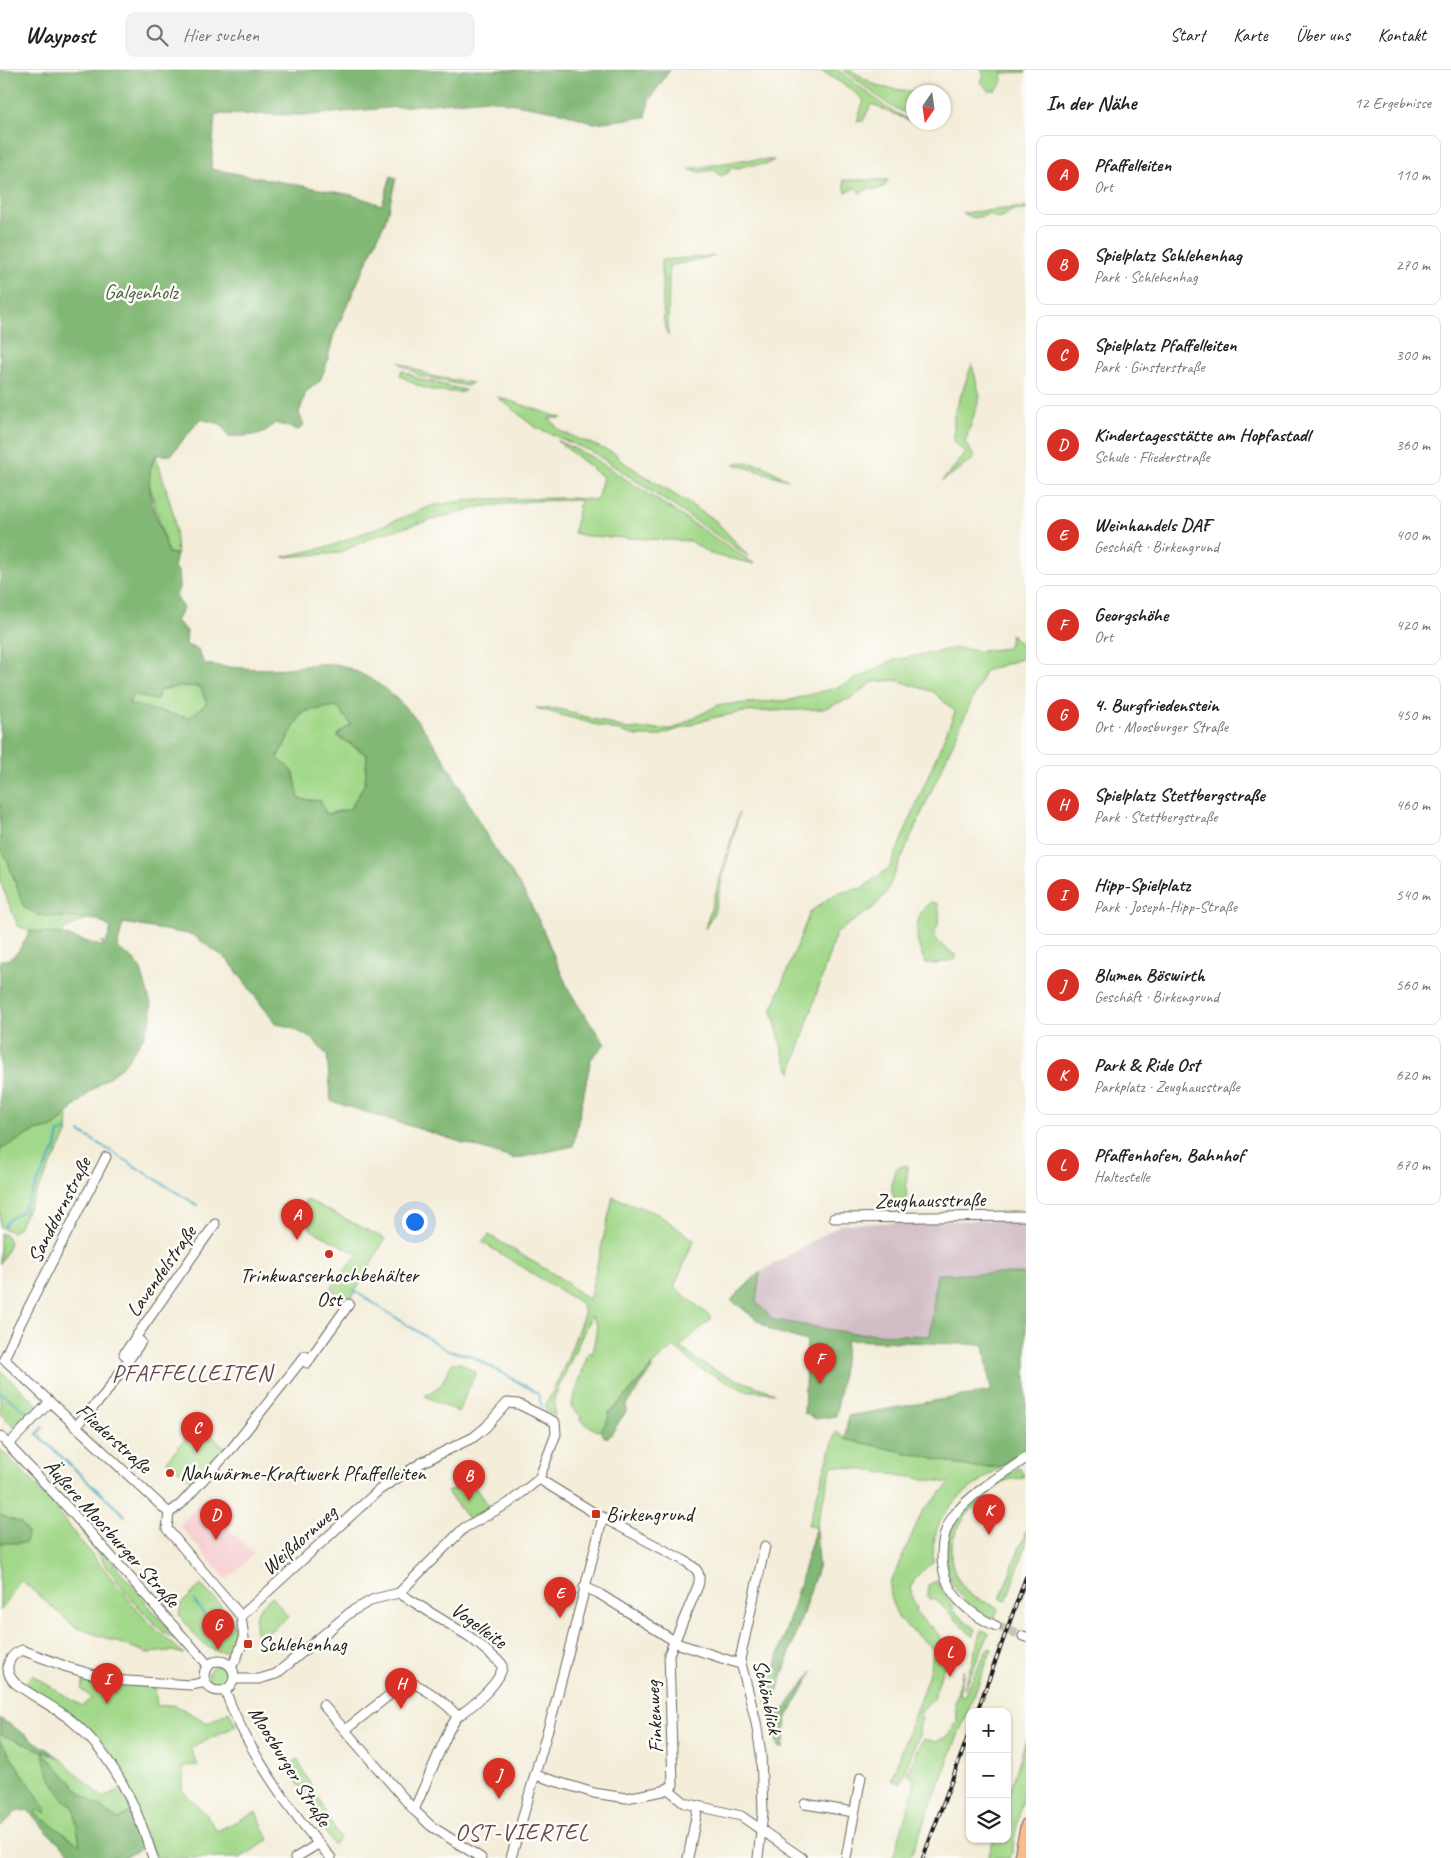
<!DOCTYPE html>
<html lang="de">
<meta charset="utf-8">
<style>
:root{--surface:#fff;--page:#f2f2f2;--text:#222;--muted:#767676;--line:#e0e0e0;--accent:#d93025}
body{margin:0;font-family:Caveat,sans-serif;background:var(--page);color:var(--text)}
.controls{position:absolute;right:15px;bottom:15px;display:grid;overflow:hidden;border-radius:10px;box-shadow:0 1px 4px #0004}
.controls button{width:45px;height:45px;display:grid;place-items:center;padding:0;border:0;border-bottom:1px solid var(--line);background:var(--surface);color:var(--text);font:25px sans-serif}
.compass{position:absolute;left:906px;top:15px;width:45px;height:45px;border-radius:50%;background:var(--surface);box-shadow:0 1px 4px #0004;rotate:193deg}
.you{position:absolute;left:414px;top:1151px;width:18px;height:18px;margin:-12px;border:4px solid #fff;border-radius:50%;background:#1a73e8;box-shadow:0 0 0 8px #1a73e833}
.badge{display:grid;place-items:center;width:32px;height:32px;border-radius:50%;background:var(--accent);color:#fff;font-size:16px;font-weight:700}
.pin{position:absolute;translate:-50% -41px;filter:drop-shadow(0 1px 2px #0008)}
.pin::after{content:'';position:absolute;top:26px;width:18px;height:15px;background:inherit;clip-path:polygon(0 0,100% 0,50% 100%)}
.list{margin:0;padding:0;list-style:none}
h2{display:flex;justify-content:space-between;align-items:center;height:65px;margin:0;padding:0 20px;font-size:21px}
h2 small{font-size:16px;font-weight:400;color:var(--muted)}
.list li{display:grid;grid-template-columns:32px 1fr auto;gap:15px;align-items:center;box-sizing:border-box;height:80px;margin:0 10px 10px;padding:0 10px;border:1px solid var(--line);border-radius:10px}
.list b{display:block;font-size:19px;white-space:nowrap}
.list p{margin:0;font-size:16px;white-space:nowrap;color:var(--muted)}
.list em{font-size:16px;font-style:normal;color:var(--muted)}
.icon{flex:none;width:28px;height:28px;fill:none;stroke:currentColor;stroke-width:2;stroke-linecap:round;stroke-linejoin:round}
.map{position:relative;flex:none;width:1026px;height:1788px;overflow:hidden}
header{display:flex;align-items:center;gap:30px;box-sizing:border-box;height:70px;padding:0 25px;background:var(--surface);border-bottom:1px solid var(--line)}
header strong{font-size:24px}
nav{display:flex;gap:28px;margin-inline-start:auto;font-size:18px}
.search{width:350px;height:45px;background:var(--page);display:flex;align-items:center;gap:12px;box-sizing:border-box;padding:0 18px;border-radius:10px;color:var(--muted);font-size:19px}
main{display:flex}
aside{flex:1;background:var(--surface)}
.map>svg:first-child{display:block}
</style>
<header>
<strong>Waypost</strong>
<div class="search"><svg class="icon" aria-label="search" viewBox="0 0 24 24"><circle cx="10" cy="10" r="6"/><path d="M15 15l6 6"/></svg>Hier suchen</div>
<nav><a>Start</a><a>Karte</a><a>Über uns</a><a>Kontakt</a></nav>
</header>
<main>
<div class="map">
<svg width="1026" height="1788" viewBox="0 0 1026 1788">
<rect width="100%" height="100%" fill="#fdfcf7"/>
<filter id="ink" filterUnits="userSpaceOnUse"><feTurbulence type="fractalNoise" baseFrequency=".02" numOctaves="2"/><feDisplacementMap in="SourceGraphic" scale="10" xChannelSelector="R" yChannelSelector="G"/><feConvolveMatrix kernelMatrix="1 2 1 2 8 2 1 2 1" color-interpolation-filters="sRGB"/></filter>
<filter id="wash" filterUnits="userSpaceOnUse"><feTurbulence type="fractalNoise" baseFrequency=".0096" numOctaves="4" result="noise"/><feDisplacementMap in="SourceGraphic" scale="20" xChannelSelector="R" yChannelSelector="G"/><feGaussianBlur stdDeviation="1.12" result="paint"/><feColorMatrix in="noise" values="0 0 0 0 0 0 0 0 0 0 0 0 0 0 0 0 0 1.4 0 .05"/><feComposite in="paint" operator="in"/></filter>
<g filter="url(#wash)">
<rect width="100%" height="100%" fill="#f3edd9"/>
<path fill="#f7cfd2" d="M200,1433L254,1483L227,1510L180,1456Z"/>
<path fill="#d2bdc6" d="M1026,1149V1204H937L930,1266L851,1263L774,1250L756,1232L760,1202L842,1154Z"/>
<g fill="#a2d889" stroke="#5f7a52">
<path d="M820,0H838L887,38L917,54L871,34L863,51H857L864,30L846,16Z"/>
<path d="M843,0H850L879,17L917,22H914L906,35L913,43V47L889,35Z"/>
<path d="M981,0H1025L1026,2L1002,3V14L996,20L989,21L981,12L984,6Z"/>
<path d="M743,90H774C764,98 750,92 739,98L731,97L728,103L720,106L714,100L700,102L689,99Z"/>
<path d="M843,110H888L885,116L876,120L869,118L860,123L855,118L846,122Z"/>
<path d="M1026,137V140L1010,141L1005,147L997,149L991,144L974,148L962,143Z"/>
<path d="M715,186L669,196L668,266L664,254L661,190Z"/>
<path d="M398,292L435,307L472,313L467,316L420,306Z"/>
<path d="M972,294L980,327L965,372L975,388L942,411L966,383L954,373V345Z"/>
<path d="M402,300L419,309L465,320L463,322C436,322 423,321 400,305Z"/>
<path d="M498,327L562,348H549L560,361L616,384L620,390L716,451L748,486L594,383L533,356Z"/>
<path d="M556,370L592,387L755,494L710,484L691,471L587,466L574,463L580,430L532,431L479,437L377,465L340,483L283,487L331,476L434,435L478,429L571,428L597,430L603,407Z"/>
<path d="M156,385L174,446L177,484L168,483L149,413L148,404Z"/>
<path d="M740,392L762,395L788,410L734,394Z"/>
<path d="M1011,564L1019,573L1026,576V587L985,601L886,823L874,837L836,863L791,1003L785,990L772,940L810,842L835,824L862,818L890,797L955,642L934,622L896,610L873,612L851,628L823,639L743,642L712,648L658,666H637L536,638L559,639L628,659H673L718,635L791,630L841,616L894,590L956,578L983,581L1007,578L1010,573Z"/>
<path d="M182,616L200,617L207,633L189,649L129,635L132,624Z"/>
<path d="M336,636L351,654L337,666L367,685L365,713L350,739L326,744L321,731L299,729L294,703L277,688L302,642Z"/>
<path d="M739,743L714,842L705,859Z"/>
<path d="M0,778L8,792L24,837L38,845L87,849L65,858L61,864L57,865L30,861L18,856L0,811Z"/>
<path d="M931,832L938,834C945,865 918,860 955,885L956,889L935,894L926,893C915,875 911,845 931,832Z"/>
<path d="M68,1045L67,1064L18,1158L12,1162L0,1157V1080L35,1061L54,1057Z"/>
<path d="M907,1095L906,1143L899,1142C893,1126 887,1114 897,1098Z"/>
<path d="M613,1127L658,1144L694,1170L674,1217L712,1248L680,1276C705,1301 742,1311 775,1323L744,1320L699,1298L674,1277C648,1294 633,1323 609,1342L608,1350L601,1360L597,1361L579,1349L582,1347L571,1337L588,1283H593L597,1255L591,1246L554,1328L555,1346L547,1342L545,1337L566,1293L584,1244L582,1234L482,1172L489,1165L560,1208L589,1230Z"/>
<path d="M306,1129L385,1169L350,1231L330,1219L358,1184L311,1160L309,1154L311,1149L304,1145L300,1151L297,1150Z"/>
<path d="M0,1163L7,1166L10,1173L0,1194Z"/>
<path d="M452,1293H461L476,1302L458,1342L425,1326L441,1315Z"/>
<path d="M0,1300L38,1335V1339L19,1357H14L0,1343Z"/>
<path d="M198,1354L226,1378L195,1414L167,1391Z"/>
<path d="M836,1362L845,1369L971,1397H1001C963,1424 930,1439 933,1493C915,1504 904,1518 917,1538L915,1541L929,1557L931,1556L950,1578L933,1629L921,1641L919,1665L900,1714L891,1710L927,1610L934,1580L899,1549L891,1530L890,1514L922,1442L950,1413L832,1395L816,1457L818,1497L772,1637L779,1647L813,1601L786,1649L783,1679L778,1677L766,1629L816,1457L808,1455Z"/>
<path d="M0,1379L51,1430L75,1464L147,1551L184,1584L172,1581L148,1583L75,1557L21,1510L0,1541Z"/>
<path d="M1019,1397L1024,1406L1023,1408C1018,1409 1013,1408 1008,1410C1000,1414 993,1421 987,1426C955,1451 936,1484 966,1520C974,1531 989,1531 998,1539L994,1549C952,1535 931,1486 958,1448C970,1429 1001,1411 1019,1397Z"/>
<path d="M470,1410L490,1439L469,1450L447,1422Z"/>
<path d="M82,1455L179,1572C149,1559 101,1489 81,1461Z"/>
<path d="M1026,1461V1476L1006,1531L1000,1529Z"/>
<path d="M936,1511L954,1538L952,1540L976,1559L973,1567L939,1533L933,1528L931,1530L927,1525L928,1515Z"/>
<path d="M201,1515C216,1532 250,1556 228,1581C207,1587 190,1558 179,1545L181,1534Z"/>
<path d="M272,1526L288,1547L262,1567L256,1565C253,1543 256,1541 272,1526Z"/>
<path d="M981,1560L989,1563L964,1620Z"/>
<path d="M988,1578L992,1579L910,1788H893L914,1719V1708L907,1703L923,1669L936,1672L949,1665L957,1651L955,1632L963,1601H964L959,1624L964,1626Z"/>
<circle cx="219" cy="1606" r="11"/>
<path d="M32,1605L82,1636L92,1628L81,1619L85,1607L110,1613L155,1617L157,1636L175,1635L208,1653L229,1641L236,1656L190,1678L198,1695L184,1696L182,1720L207,1745L217,1761L256,1742L269,1770L240,1788H156C137,1750 115,1691 88,1660C71,1640 46,1627 23,1614Z"/>
<path d="M0,1664L60,1688L103,1728L120,1719L131,1741L118,1750L82,1724L44,1683L64,1729L74,1738L80,1776L34,1743L37,1739H46L0,1670Z"/>
<path d="M1026,1670V1708L1011,1788H988L994,1769H1007V1731Z"/>
<path d="M297,1689L340,1769L334,1775L325,1761L328,1758L286,1696Z"/>
</g>
<g fill="#81b875" stroke="#4e6a48" fill-rule="evenodd">
<path d="M0,0H670L649,30L646,47L594,53L561,42L487,29L310,45L215,44L211,99L352,125L382,135L391,106L396,108L386,149L333,267L326,296L320,311L306,322L299,343L304,355L299,360L275,353C262,367 248,366 229,366L221,354L200,349L171,385H156C139,416 160,451 168,483L177,484L174,497L179,502V518L176,525L183,539L176,551L187,561L186,575L198,579L204,594C231,598 260,600 287,598C304,597 326,590 343,596C416,621 449,699 484,761C496,782 511,801 523,821C540,848 550,878 563,907C573,931 590,952 605,974L591,989L573,1076L514,1089L331,1031L327,985L312,969L292,958L275,953L229,891L193,865L123,853L118,874L119,879L135,891L141,900L151,934L152,947L143,968L123,996L92,1020L54,1057L35,1061L0,1080V890C16,892 23,873 30,861L61,864L104,877L101,871L106,873L111,858L98,850L38,845L24,837L8,792L0,778ZM182,616L200,617L207,633L189,648L129,634L133,624L154,630L158,628L159,620ZM336,636L351,654L337,665L367,685L365,713L350,739L326,744L321,731L299,729C295,708 296,701 277,688L302,642Z"/>
<path d="M760,1202L756,1232L774,1250L851,1263L930,1266L937,1204H1026V1379L1001,1397H971L845,1369L848,1346L991,1321L984,1275L847,1270L836,1346L816,1349L804,1343L807,1271L772,1261L731,1230Z"/>
<path d="M652,1297L653,1299L626,1335L627,1340L609,1367H604L601,1360L608,1350L609,1342L618,1335Z"/>
<path d="M0,1445L21,1453L27,1462L26,1473H0Z"/>
<path d="M816,1457L818,1497L772,1637L778,1647L813,1601L786,1649L783,1679L778,1677L766,1629Z"/>
<path d="M0,1648L60,1688L0,1664Z"/>
<path d="M0,1670L46,1739V1743L37,1740L35,1743L80,1775L74,1738C57,1723 46,1705 43,1682L82,1724L118,1750L131,1741L143,1778L123,1788H76L47,1762L28,1740L16,1742L0,1758V1734L3,1729L0,1724Z"/>
</g>
<g fill="none" stroke-linecap="round" stroke-linejoin="round">
<g stroke="#3fa8bf" stroke-width="2">
<path d="M80,1062L197,1135"/>
<path d="M4,1157L7,1151L23,1140L56,1077L59,1063L67,1060"/>
<path d="M353,1220L448,1281L469,1285L531,1319L538,1324L542,1337"/>
<path d="M0,1322L26,1341"/>
<path d="M43,1357L37,1364L125,1446"/>
<path d="M194,1531L218,1564"/>
</g>
</g>
</g>
<g filter="url(#ink)">
<g fill="none" stroke-linecap="round" stroke-linejoin="round">
<path stroke="#c8c3b3" stroke-width="9" stroke-dasharray="9 4.5" stroke-linecap="butt" d="M996,1556L1023,1566"/>
<g stroke="#67655e" stroke-width="11">
<g id="minor">
<path d="M106,1087L17,1260L4,1289L169,1443L167,1459L241,1546L244,1568L237,1587L231,1597"/>
<path d="M834,1148L1026,1146"/>
<path d="M129,1288L124,1284L215,1154"/>
<path d="M307,1293L349,1234"/>
<path d="M75,1357L105,1324L141,1272L136,1268"/>
<path d="M0,1366L68,1438L209,1596"/>
<path d="M9,1374L49,1333"/>
<path d="M169,1443L181,1434L233,1377L305,1286L310,1289"/>
<path d="M584,1517L598,1523L679,1574L740,1594"/>
<path d="M399,1523L470,1567L502,1594C505,1610 469,1639 457,1647"/>
<path d="M996,1556C965,1542 942,1521 942,1485C942,1471 946,1456 954,1445C973,1422 1002,1405 1026,1388"/>
<path d="M1023,1566L1026,1567"/>
<circle cx="219" cy="1606" r="15"/>
<path d="M234,1609H259L276,1604L352,1541L374,1529L399,1523L464,1458L509,1433L539,1409L556,1364L555,1352L518,1334L507,1333L486,1357L474,1367L421,1393L379,1420L241,1546"/>
<path d="M225,1620C245,1677 291,1743 331,1788"/>
<path d="M323,1635L414,1740L431,1756L481,1788"/>
<path d="M345,1660L406,1612C418,1612 452,1637 457,1647L449,1660L414,1740"/>
<path d="M535,1705L594,1723L626,1728L663,1721L673,1715L669,1584L698,1516C702,1502 696,1498 685,1491L596,1444L539,1409"/>
<path d="M668,1719L685,1733L741,1746L802,1788"/>
<path d="M805,1734L854,1742"/>
<path d="M153,1788C137,1737 114,1686 72,1651C54,1636 33,1627 15,1613C3,1601 7,1586 22,1580L67,1597L112,1610L191,1615L206,1612"/>
<path d="M295,1788L318,1774"/>
<path d="M511,1788L555,1635L603,1447"/>
<path d="M688,1788L698,1736"/>
<path d="M758,1788L763,1742L761,1684L756,1652L740,1589L765,1476"/>
<path d="M846,1788L861,1707"/>
</g>
</g>
<g stroke="#67655e" stroke-width="12">
<path id="major" d="M1019,1788L1026,1754"/>
</g>
<use href="#minor" stroke="#fff" stroke-width="9"/>
<use href="#major" stroke="#f9bc8a" stroke-width="10"/>
<g stroke="#1c1c1c" stroke-width="4">
<g id="rail">
<path d="M977,1642L1026,1507"/>
<path d="M923,1788L970,1661"/>
</g>
</g>
<use href="#rail" stroke="#fdfcf7" stroke-width="2" stroke-dasharray="5.5" stroke-linecap="butt"/>
</g>
</g>
<g fill="#c8321e" stroke="#fdfcf7" stroke-width="2">
<circle cx="329" cy="1184" r="5"/>
<circle cx="170" cy="1403" r="5"/>
<rect x="591" y="1439" width="10" height="10" rx="2.5"/>
<rect x="243" y="1569" width="10" height="10" rx="2.5"/>
</g>
<g text-anchor="middle" dominant-baseline="central" stroke-width="5" stroke-linejoin="round" paint-order="stroke">
<g font-size="21" fill="#4b5e42" stroke="#fdfcf7">
<text x="141" y="222">Galgenholz</text>
</g>
<g font-size="21" fill="#1c1c1c" stroke="#fdfcf7">
<text transform="translate(930 1130) rotate(-1)">Zeughausstraße</text>
<text transform="translate(59 1140) rotate(-63)">Sanddornstraße</text>
<text transform="translate(161 1201) rotate(-55)">Lavendelstraße</text>
<text transform="translate(114 1368) rotate(42)">Fliederstraße</text>
<text transform="translate(112 1463) rotate(48)">Äußere Moosburger Straße</text>
<text transform="translate(299 1470) rotate(-42)">Weißdornweg</text>
<text transform="translate(479 1555) rotate(36)">Vogelleite</text>
<text transform="translate(768 1627) rotate(78)">Schönblick</text>
<text transform="translate(654 1647) rotate(-93)">Finkenweg</text>
<text transform="translate(290 1696) rotate(58)">Moosburger Straße</text>
</g>
<g font-size="21" fill="#1c1c1c" stroke="#fdfcf7" text-anchor="start">
<text x="329" y="1205" text-anchor="middle">Trinkwasserhochbehälter<tspan x="329" dy="24">Ost</tspan></text>
<text x="180" y="1403">Nahwärme-Kraftwerk Pfaffelleiten</text>
<text x="606" y="1444">Birkengrund</text>
<text x="258" y="1574">Schlehenhag</text>
</g>
<g font-size="24" letter-spacing="1" fill="#634854" stroke="#fdfcf7">
<text x="192" y="1303">PFAFFELLEITEN</text>
<text x="522" y="1762">OST-VIERTEL</text>
</g>
</g>
</svg>
<div class="controls">
<button>+</button>
<button>−</button>
<button><svg class="icon" aria-label="layers" viewBox="0 0 24 24"><path d="M12 4l9 5-9 5-9-5zM3 14l9 5 9-5"/></svg></button>
</div>
<svg class="compass" viewBox="-18 -18 36 36"><path d="M0-13l5 13h-10z" fill="#e53935"/><path d="M0 13l5-13h-10z" fill="#767676"/></svg>
<div class="you"></div>
<div class="pin badge" style="left:297px;top:1170px">A</div>
<div class="pin badge" style="left:469px;top:1431px">B</div>
<div class="pin badge" style="left:197px;top:1383px">C</div>
<div class="pin badge" style="left:216px;top:1470px">D</div>
<div class="pin badge" style="left:560px;top:1548px">E</div>
<div class="pin badge" style="left:820px;top:1314px">F</div>
<div class="pin badge" style="left:218px;top:1580px">G</div>
<div class="pin badge" style="left:401px;top:1639px">H</div>
<div class="pin badge" style="left:107px;top:1634px">I</div>
<div class="pin badge" style="left:499px;top:1729px">J</div>
<div class="pin badge" style="left:989px;top:1465px">K</div>
<div class="pin badge" style="left:950px;top:1607px">L</div>
</div>
<aside>
<h2>In der Nähe<small>12 Ergebnisse</small></h2>
<ul class="list">
<li><span class="badge">A</span><div><b>Pfaffelleiten</b><p>Ort</p></div><em>110 m</em></li>
<li><span class="badge">B</span><div><b>Spielplatz Schlehenhag</b><p>Park · Schlehenhag</p></div><em>270 m</em></li>
<li><span class="badge">C</span><div><b>Spielplatz Pfaffelleiten</b><p>Park · Ginsterstraße</p></div><em>300 m</em></li>
<li><span class="badge">D</span><div><b>Kindertagesstätte am Hopfastadl</b><p>Schule · Fliederstraße</p></div><em>360 m</em></li>
<li><span class="badge">E</span><div><b>Weinhandels DAF</b><p>Geschäft · Birkengrund</p></div><em>400 m</em></li>
<li><span class="badge">F</span><div><b>Georgshöhe</b><p>Ort</p></div><em>420 m</em></li>
<li><span class="badge">G</span><div><b>4. Burgfriedenstein</b><p>Ort · Moosburger Straße</p></div><em>450 m</em></li>
<li><span class="badge">H</span><div><b>Spielplatz Stettbergstraße</b><p>Park · Stettbergstraße</p></div><em>460 m</em></li>
<li><span class="badge">I</span><div><b>Hipp-Spielplatz</b><p>Park · Joseph-Hipp-Straße</p></div><em>540 m</em></li>
<li><span class="badge">J</span><div><b>Blumen Böswirth</b><p>Geschäft · Birkengrund</p></div><em>560 m</em></li>
<li><span class="badge">K</span><div><b>Park &amp; Ride Ost</b><p>Parkplatz · Zeughausstraße</p></div><em>620 m</em></li>
<li><span class="badge">L</span><div><b>Pfaffenhofen, Bahnhof</b><p>Haltestelle</p></div><em>670 m</em></li>
</ul>
</aside>
</main>
